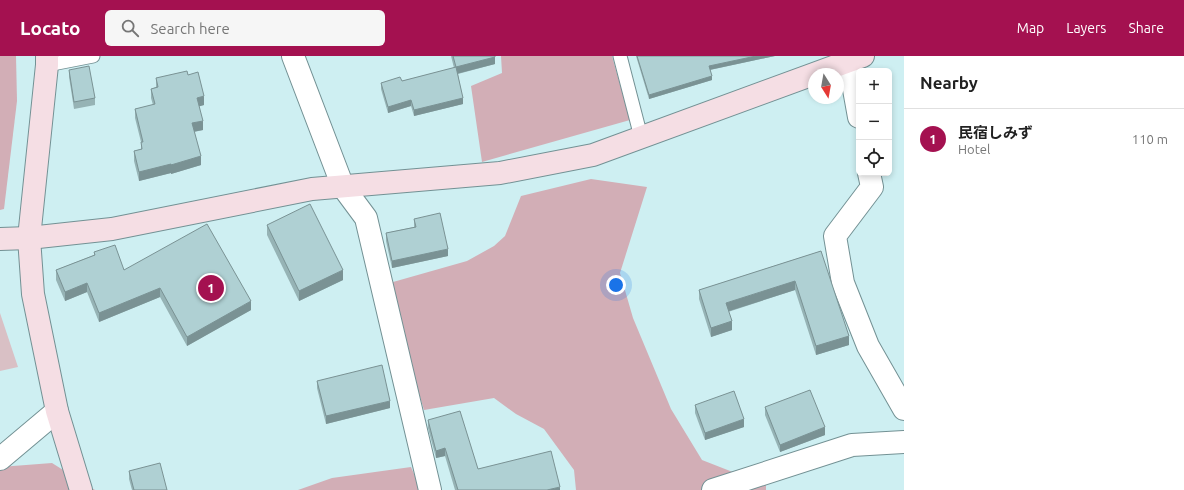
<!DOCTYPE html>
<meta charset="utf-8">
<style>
:root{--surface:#fff;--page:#f6f6f6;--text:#222;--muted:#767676;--line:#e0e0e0;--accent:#a41150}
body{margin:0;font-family:Ubuntu,"Noto Sans JP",sans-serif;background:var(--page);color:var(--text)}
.controls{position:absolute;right:12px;top:12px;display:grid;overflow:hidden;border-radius:6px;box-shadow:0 2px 6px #0003}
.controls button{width:36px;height:36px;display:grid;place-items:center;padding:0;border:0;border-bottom:1px solid var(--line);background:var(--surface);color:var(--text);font:20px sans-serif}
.compass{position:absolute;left:808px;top:12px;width:36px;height:36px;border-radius:50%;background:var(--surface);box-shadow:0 2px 6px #0003;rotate:169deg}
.you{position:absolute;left:616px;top:229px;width:14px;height:14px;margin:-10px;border:3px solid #fff;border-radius:50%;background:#1a73e8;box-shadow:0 0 0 6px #1a73e833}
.badge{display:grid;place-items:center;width:26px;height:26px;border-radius:50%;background:var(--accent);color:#fff;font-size:13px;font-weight:700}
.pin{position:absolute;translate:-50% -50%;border:2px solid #fff;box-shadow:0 1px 4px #0006}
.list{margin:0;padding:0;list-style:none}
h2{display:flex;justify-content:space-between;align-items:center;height:52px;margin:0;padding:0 16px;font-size:17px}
h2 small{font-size:13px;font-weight:400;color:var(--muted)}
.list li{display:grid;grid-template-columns:26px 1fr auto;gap:12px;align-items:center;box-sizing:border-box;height:60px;padding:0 16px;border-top:1px solid var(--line)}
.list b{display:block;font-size:15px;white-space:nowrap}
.list p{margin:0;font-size:13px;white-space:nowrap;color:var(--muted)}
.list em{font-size:13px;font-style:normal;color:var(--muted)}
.icon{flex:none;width:22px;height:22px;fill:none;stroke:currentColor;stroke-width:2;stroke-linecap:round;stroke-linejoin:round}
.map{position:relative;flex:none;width:904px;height:434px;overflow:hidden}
header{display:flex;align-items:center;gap:24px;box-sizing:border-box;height:56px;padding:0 20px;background:var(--accent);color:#fff}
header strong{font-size:19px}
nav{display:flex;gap:22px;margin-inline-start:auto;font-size:14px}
.search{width:280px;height:36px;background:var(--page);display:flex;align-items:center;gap:10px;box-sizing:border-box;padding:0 14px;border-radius:6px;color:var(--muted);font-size:15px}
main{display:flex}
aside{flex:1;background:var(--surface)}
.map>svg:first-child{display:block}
</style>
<header>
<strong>Locato</strong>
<div class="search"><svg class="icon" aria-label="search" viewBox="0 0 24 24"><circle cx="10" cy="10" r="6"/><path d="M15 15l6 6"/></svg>Search here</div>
<nav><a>Map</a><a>Layers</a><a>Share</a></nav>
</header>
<main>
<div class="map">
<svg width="904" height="434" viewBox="0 0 904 434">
<rect width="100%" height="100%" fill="#ceeff2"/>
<path fill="#d9c0c5" d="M0,257L18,311L0,315Z"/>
<g fill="#d2aeb6">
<path d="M0,0H16L17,45L4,153L0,154Z"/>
<path d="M501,0H612L630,64L482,106L471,30L502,17Z"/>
<path d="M591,123L647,131L620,217L633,262L671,353L702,404L766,429V434H576L574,414L544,373L516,358L494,342L424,354L386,228L467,205L494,190L505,180L521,140Z"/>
<path d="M52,407L95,434H0V411Z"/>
<path d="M411,411L421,434H298L332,422Z"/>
</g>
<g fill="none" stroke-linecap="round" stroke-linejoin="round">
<g stroke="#739194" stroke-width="15">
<g id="lane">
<path d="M620,0L641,81"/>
<path d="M47,9L93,0"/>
</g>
</g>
<g stroke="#739194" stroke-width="24">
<g id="street">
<path d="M293,0L343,131L366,162L430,434"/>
<path d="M848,0L859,61"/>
<path d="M869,117L872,131L835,180L843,227L868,290L904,353"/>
<path d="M0,403L57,355"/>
<path d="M713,434L852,389L904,386"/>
</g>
</g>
<g stroke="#739194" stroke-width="24">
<g id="secondary">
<path d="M47,0V9L29,182L33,238L57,355L81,434"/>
<path d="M0,183L29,182L112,173L312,133L500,117L593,99L863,0"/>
</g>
</g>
<use href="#lane" stroke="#fff" stroke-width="13"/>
<use href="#street" stroke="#fff" stroke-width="22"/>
<use href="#secondary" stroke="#f5dee4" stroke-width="22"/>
</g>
<g fill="#96b3b5">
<path d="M451,0H495V8L458,18L463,48L414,60L411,50L388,57L381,33V27L402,25L454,12Z"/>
<path d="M636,0H775L710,14L712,24L649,43Z"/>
<path d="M69,14L95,42V49L74,53L69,21Z"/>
<path d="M188,19L204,49L199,50L203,74L194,76L201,109L171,118V117L139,125L134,105V95L141,93V86L135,62V53L153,49L151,42V33L156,31V22Z"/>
<path d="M414,163L448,200L392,212L386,185V177L414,171Z"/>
<path d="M267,169L343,224L299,245L267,179Z"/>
<path d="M821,195L849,289L816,299L795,234L728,256L732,274L711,281L699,243V234Z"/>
<path d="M94,196L124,214L251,254L187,290L160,241L99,266L87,236L65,245L56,224V214L94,199Z"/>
<path d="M317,325L390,352L326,368L317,332Z"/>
<path d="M695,349L744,371L705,384L695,357Z"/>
<path d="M765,351L825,379L780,396L765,359Z"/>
<path d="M428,364L478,413L560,434H455L445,400L436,402L428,372Z"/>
<path d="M129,415L167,434H132L129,423Z"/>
</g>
<g fill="#7a9294">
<path d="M756,0H775L709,14V10Z"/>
<path d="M495,1V8L456,18V11Z"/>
<path d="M712,20V24L649,43V39Z"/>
<path d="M204,40V49L197,51V42Z"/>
<path d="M463,42V48L414,60V54Z"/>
<path d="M411,44V50L388,57V51Z"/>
<path d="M203,65V74L192,76V67Z"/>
<path d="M201,100V109L171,118V109Z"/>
<path d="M171,108V117L139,125V116Z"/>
<path d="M448,193V200L392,212V205Z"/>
<path d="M343,214V224L299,245V235Z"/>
<path d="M795,225V234L726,256V247Z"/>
<path d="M87,227V236L65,245V236Z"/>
<path d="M160,232V241L99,266V257Z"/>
<path d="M251,245V254L187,290V281Z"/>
<path d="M732,265V274L711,281V272Z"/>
<path d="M849,280V289L816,299V290Z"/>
<path d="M390,345V352L326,368V360Z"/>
<path d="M744,363V371L705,384V377Z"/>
<path d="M825,371V379L780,396V389Z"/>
<path d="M445,392V400L436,402V395Z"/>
<path d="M560,431V434H547Z"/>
</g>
<g fill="#afd0d3" stroke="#7a9294">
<path d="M453,0H495V1L456,11Z"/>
<path d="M637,0H756L709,10L712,20L649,39Z"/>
<path d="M89,10L95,42L74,46L69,14Z"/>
<path d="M456,11L463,42L414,54L411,44L388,51L381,27L400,21L402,25Z"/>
<path d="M187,15L188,19L198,16L204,40L197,42L203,65L192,67L201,100L171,109V108L139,116L134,95L142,93L141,86H143L135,53L155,48L151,33L158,31L156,22Z"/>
<path d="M310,148L343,214L299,235L267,169Z"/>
<path d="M440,157L448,193L392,205L386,177L416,171L414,163Z"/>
<path d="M207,168L251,245L187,281L160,232L99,257L87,227L65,236L56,214L95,199L94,196L115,189L124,214Z"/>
<path d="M821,195L849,280L816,290L795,225L726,247L732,265L711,272L699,234Z"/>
<path d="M382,309L390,345L326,360L317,325Z"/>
<path d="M810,334L825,371L780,389L765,351Z"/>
<path d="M734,335L744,363L705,377L695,349Z"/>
<path d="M460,355L478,413L551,395L560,431L547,434H458L445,392L436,395L428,364Z"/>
<path d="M160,407L167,434H134L129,415Z"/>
</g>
</svg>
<div class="controls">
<button>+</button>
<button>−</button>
<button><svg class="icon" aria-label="locate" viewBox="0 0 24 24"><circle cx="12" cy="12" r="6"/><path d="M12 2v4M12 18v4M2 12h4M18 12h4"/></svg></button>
</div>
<svg class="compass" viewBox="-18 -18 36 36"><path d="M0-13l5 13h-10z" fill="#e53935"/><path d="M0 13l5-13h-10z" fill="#767676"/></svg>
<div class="you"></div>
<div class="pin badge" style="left:211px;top:232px">1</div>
</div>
<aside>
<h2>Nearby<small></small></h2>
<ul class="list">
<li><span class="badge">1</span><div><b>民宿しみず</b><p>Hotel</p></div><em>110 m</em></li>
</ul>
</aside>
</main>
